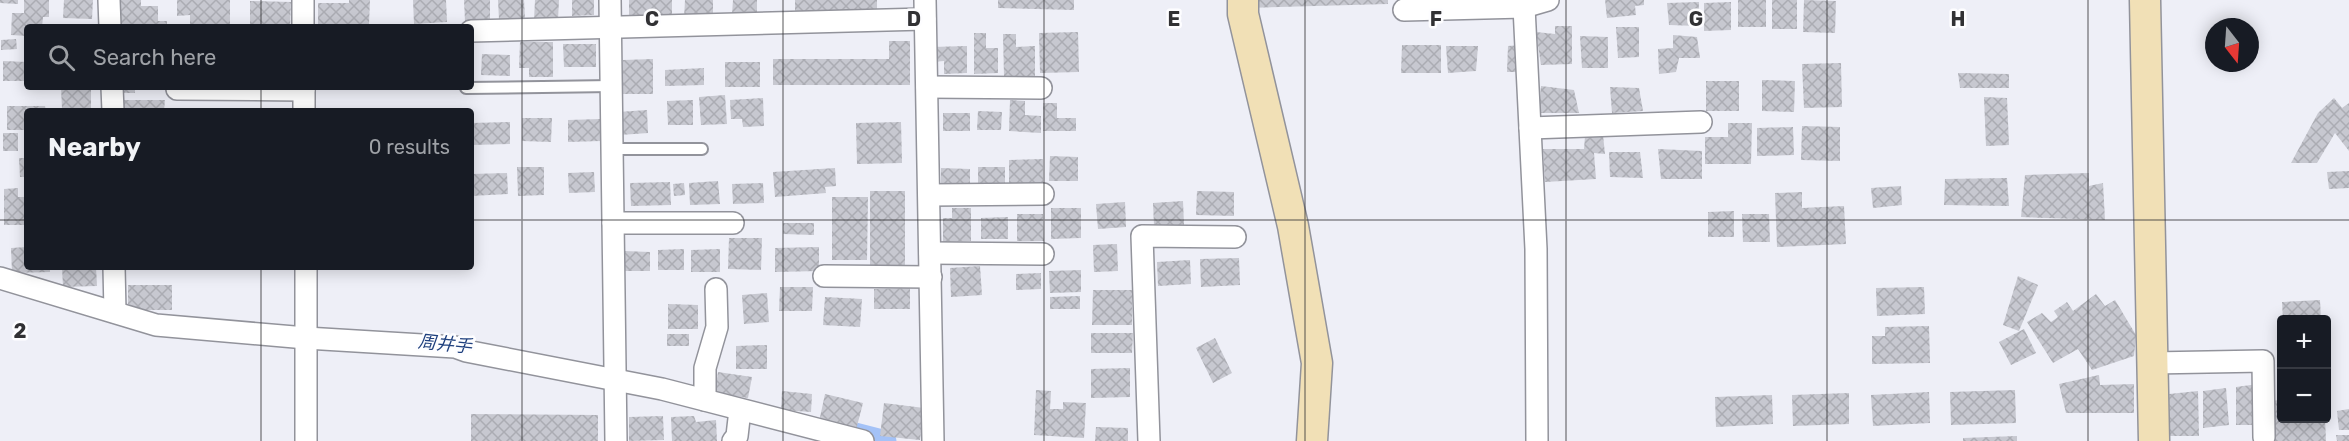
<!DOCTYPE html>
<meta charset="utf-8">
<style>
:root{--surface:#171b24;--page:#242831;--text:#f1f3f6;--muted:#9ea1a6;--line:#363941}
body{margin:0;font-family:Rubik,"Noto Sans JP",sans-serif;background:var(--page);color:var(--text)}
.controls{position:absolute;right:18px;bottom:18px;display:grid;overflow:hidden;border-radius:6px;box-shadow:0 3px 15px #0003}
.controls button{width:54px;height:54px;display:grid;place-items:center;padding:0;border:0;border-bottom:2px solid var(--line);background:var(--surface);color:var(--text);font:30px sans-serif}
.compass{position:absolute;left:2205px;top:18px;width:54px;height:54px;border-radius:50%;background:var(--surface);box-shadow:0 3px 15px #0003;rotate:163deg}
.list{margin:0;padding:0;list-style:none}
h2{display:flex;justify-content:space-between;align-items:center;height:78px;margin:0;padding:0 24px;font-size:26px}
h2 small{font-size:20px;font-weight:400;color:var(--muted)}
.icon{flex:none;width:33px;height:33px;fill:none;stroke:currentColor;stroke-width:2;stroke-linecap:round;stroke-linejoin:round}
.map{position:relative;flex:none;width:2349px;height:441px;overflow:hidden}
.search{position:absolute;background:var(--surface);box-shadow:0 3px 15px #0003;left:24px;top:24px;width:450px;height:66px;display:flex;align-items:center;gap:15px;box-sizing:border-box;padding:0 21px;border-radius:6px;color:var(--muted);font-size:22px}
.panel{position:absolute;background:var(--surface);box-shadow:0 3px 15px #0003;left:24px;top:108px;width:450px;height:162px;border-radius:6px}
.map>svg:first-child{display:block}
</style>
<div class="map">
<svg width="2349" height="441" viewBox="0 0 2349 441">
<defs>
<pattern id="building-cross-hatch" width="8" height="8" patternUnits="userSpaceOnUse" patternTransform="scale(1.5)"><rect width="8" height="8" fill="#c7c8d0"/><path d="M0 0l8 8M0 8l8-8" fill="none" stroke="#abacb3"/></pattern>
</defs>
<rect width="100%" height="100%" fill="#eeeff7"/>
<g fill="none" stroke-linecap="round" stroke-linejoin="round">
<path stroke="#a4c2f7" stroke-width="21" d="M847,431L886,441"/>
</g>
<g fill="url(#building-cross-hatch)">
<path d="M0,0H18V4L0,3Z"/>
<path d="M24,0H49V17H43L42,27H27V36L11,35L12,13H24Z"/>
<path d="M64,0H93L92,19L63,18Z"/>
<path d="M118,0H141V6H158V21H167V27H118Z"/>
<path d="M177,0H230V26L190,27V15L177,16Z"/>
<path d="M349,0H370L369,24H318V3H349Z"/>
<path d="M413,0H446L447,22L414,24Z"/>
<path d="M464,0H490V20L465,21Z"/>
<path d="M498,0H524L525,19L499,20Z"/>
<path d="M535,0H559L558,20H534Z"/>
<path d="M572,0H594V15L572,16Z"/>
<path d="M629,0H672V16L629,18Z"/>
<path d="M685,0H713V17L684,18Z"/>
<path d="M733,0H757V14H732Z"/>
<path d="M795,0H877V11L795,13Z"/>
<path d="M998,0H1074V10L998,8Z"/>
<path d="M1247,0H1388V4L1246,8Z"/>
<path d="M1605,0H1644V5L1635,6L1636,15L1607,18Z"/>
<rect x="1738" y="0" width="28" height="27"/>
<rect x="1772" y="0" width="25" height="29"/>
<path d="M1804,0L1836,1L1835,33L1803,32Z"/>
<path d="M250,1L291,2L290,27H250Z"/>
<path d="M1699,2L1698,26L1669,25L1667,3Z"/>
<path d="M1731,2V30L1704,31V3Z"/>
<path d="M1555,26H1572V64L1541,65L1536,32L1555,34Z"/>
<path d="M1616,27H1639V57L1618,58Z"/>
<path d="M1078,32L1079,72L1040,73L1039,33Z"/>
<path d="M974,33H986V48H998V73L974,74Z"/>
<path d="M1003,34H1016V47L1035,46V76L1004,77Z"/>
<path d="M1673,35L1697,37L1700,58H1679L1676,72L1659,74L1658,49L1673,48Z"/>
<path d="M1580,36L1608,37V68H1582Z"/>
<path d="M16,39L17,49L1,50V40Z"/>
<path d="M889,41H910V85H773V59H889Z"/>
<path d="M520,42H553V77H529V68H519Z"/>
<path d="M563,44H596V67H564Z"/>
<path d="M1402,45H1441V73H1401Z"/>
<path d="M1520,45L1522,72H1507L1508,46Z"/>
<path d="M967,46V73L944,74V61L932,62V47Z"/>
<path d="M1446,46H1478L1476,71L1448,73Z"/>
<path d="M482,54L510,55V76L481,75Z"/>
<path d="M653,59V94H623V60Z"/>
<path d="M3,61L27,62V81H3Z"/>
<rect x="725" y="62" width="35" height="25"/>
<path d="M1841,63L1842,107L1804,108L1802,64Z"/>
<path d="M704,68V85L665,86V70Z"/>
<path d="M1958,73L2009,74V88H1960Z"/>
<path d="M1762,80L1795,81L1794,112L1762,111Z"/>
<rect x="1706" y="81" width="33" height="30"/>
<path d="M1541,86L1574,90L1579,113H1539Z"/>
<path d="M61,87H91V108L62,109Z"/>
<rect x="120" y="87" width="15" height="6"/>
<path d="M1610,87L1639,88L1643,111L1612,113Z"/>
<path d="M725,95L727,124L701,125L699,97Z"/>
<path d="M1984,97L2007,98L2009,145L1986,146Z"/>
<path d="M763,98L764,126L743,127L742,119H731L730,100Z"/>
<path d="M2334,98L2342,108L2349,103V151L2335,133L2317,163H2291L2318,113Z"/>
<path d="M123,100H165L164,111H122Z"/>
<path d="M693,100V125H668L667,101Z"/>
<path d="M1010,100L1025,101V115L1041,116V133L1009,131Z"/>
<path d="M1043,103H1057V118H1076V131H1043Z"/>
<path d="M7,106H45L46,111H27V130H7Z"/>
<path d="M647,110L648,133L620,135L618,112Z"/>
<path d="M978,111L1002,112L1001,130H977Z"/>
<rect x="943" y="113" width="27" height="18"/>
<path d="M522,118H552L551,142L522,141Z"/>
<path d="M600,119L601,141L568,142V120Z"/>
<path d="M510,122V144L471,145V123Z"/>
<path d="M901,122L902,163L857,164L856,123Z"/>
<path d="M1728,123H1752L1751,164H1705V137H1728Z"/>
<path d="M1802,126L1840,127V161L1801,160Z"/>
<path d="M1793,127L1794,155L1757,156V128Z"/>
<rect x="3" y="133" width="15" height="18"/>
<path d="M1603,135L1605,154L1594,153L1596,179L1545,182L1543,149H1584L1585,136Z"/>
<path d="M1658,149L1702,151V179H1661Z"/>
<path d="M1609,152H1640L1643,178L1610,177Z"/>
<path d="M1050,156L1078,157V181H1049Z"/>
<path d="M19,158H27V177H20Z"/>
<path d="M1043,159V184L1009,190V160Z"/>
<path d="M517,167H544V195L518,196Z"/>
<rect x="978" y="167" width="27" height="19"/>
<path d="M835,168L836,186L825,187L826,193L775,197L773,172Z"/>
<path d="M941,168L970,169V186L941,185Z"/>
<path d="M2349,171V188L2329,189L2327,172Z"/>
<path d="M594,172L595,192L569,193L568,173Z"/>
<path d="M507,173L508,194L471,196V174Z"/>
<path d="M2089,173V186L2103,183L2105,220L2021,217L2025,175Z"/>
<path d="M2007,178L2009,206L1944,205L1945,179Z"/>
<path d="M718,181L720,204L690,205L689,183Z"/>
<path d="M670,182L671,205L631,206L630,183Z"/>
<path d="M684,183L685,195L674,196L673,184Z"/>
<path d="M763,183L764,203L733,204L732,184Z"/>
<path d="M1901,186L1902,205L1873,208L1871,188Z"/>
<path d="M18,188V197H27V225H4V189Z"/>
<rect x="870" y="191" width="35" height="76"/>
<path d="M1197,191L1234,192V216L1196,215Z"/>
<path d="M1802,192V208L1844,206L1846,244L1777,247L1775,193Z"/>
<path d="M832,197H868L867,260H832Z"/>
<path d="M1183,201L1184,225L1154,226L1153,203Z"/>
<path d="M1125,202L1126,227L1098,229L1096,204Z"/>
<path d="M952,208H971V241L943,242V218H952Z"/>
<path d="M1051,208H1081V238L1051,239Z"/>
<path d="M1734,211V237H1708V212Z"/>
<path d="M1017,214H1043L1044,241H1017Z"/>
<path d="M1742,214H1769L1770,242H1743Z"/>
<path d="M1008,217V239H981V218Z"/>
<path d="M783,223H814V235L783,234Z"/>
<path d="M729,238H762L761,270L728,269Z"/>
<path d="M1117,244L1118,271L1094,272L1093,245Z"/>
<path d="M27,247V267H50V272L12,273L11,248Z"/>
<path d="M819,247V271L775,272V248Z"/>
<path d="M684,249V270H658V250Z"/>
<path d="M720,249V272H691V250Z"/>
<path d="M624,251L650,252V271H624Z"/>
<path d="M1239,258L1240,285L1201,287L1200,259Z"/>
<path d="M1190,260L1191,284L1158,286L1157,262Z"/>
<path d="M980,266L982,295L951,297L950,268Z"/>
<path d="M62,267H96L97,286L63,287Z"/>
<path d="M1081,270V292L1050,293L1049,271Z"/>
<path d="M1041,273V289L1016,290V274Z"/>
<path d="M2018,276L2038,285L2019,331L2003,325Z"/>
<path d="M128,285H172V310H140L128,304Z"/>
<path d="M780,287H813L812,311H779Z"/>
<path d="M1924,287L1925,314L1877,316L1876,288Z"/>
<path d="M910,288V309H874V289Z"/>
<path d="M1093,290H1132V325H1092Z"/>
<path d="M767,293L769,322L744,324L742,295Z"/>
<path d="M2096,294L2105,306L2115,300L2136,335L2134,356L2092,370L2078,349L2053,363L2027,322L2042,313L2051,322L2058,317L2054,311L2067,302L2073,311Z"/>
<path d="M1080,296V309H1050V297Z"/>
<path d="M825,297L862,299L860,327L823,325Z"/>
<path d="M2320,300L2321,320H2283L2282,302Z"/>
<path d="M668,304L698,305V329H668Z"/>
<path d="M1929,326L1930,363L1872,364V336H1885V327Z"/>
<path d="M2024,329L2036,353L2011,365L1999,342Z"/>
<path d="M1091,333H1133L1132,353H1091Z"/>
<rect x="667" y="334" width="22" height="12"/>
<path d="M1215,338L1232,373L1213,383L1196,348Z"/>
<path d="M767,345V369H736V346Z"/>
<path d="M1130,368V397L1091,398V369Z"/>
<path d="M718,372L752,377L748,398L715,393Z"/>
<path d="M2099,375L2100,385L2134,384V413H2066L2059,384Z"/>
<path d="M2258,384L2257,425H2236V387Z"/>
<path d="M2226,388L2229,425L2203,428V391Z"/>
<path d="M1036,390L1051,391L1050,409H1063V402L1086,403L1084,438L1034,435Z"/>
<path d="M2015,390L2016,423L1951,425L1950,392Z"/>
<path d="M782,391L812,394L811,412L781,410Z"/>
<path d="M2198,391L2199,436H2170L2169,394Z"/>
<path d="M1929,392L1930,423L1873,426L1871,395Z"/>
<path d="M1849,393V424L1793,426L1792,395Z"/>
<path d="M825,394L863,403L856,430L819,422Z"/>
<path d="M1772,395L1773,424L1716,427L1715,397Z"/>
<path d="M2282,400V418H2325L2326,441H2271L2270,401Z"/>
<path d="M884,403L924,408L920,440L880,436Z"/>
<path d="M2349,409V430H2339L2337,411Z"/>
<path d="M471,414L598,415V441H471Z"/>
<path d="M663,416L664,440L629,441V417Z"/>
<path d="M694,416L696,422L716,420L717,441H672L671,417Z"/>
<path d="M1096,427L1128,428V441H1095Z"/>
<path d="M2336,435H2349V441H2337Z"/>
<path d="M2017,436V441H1963V438Z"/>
</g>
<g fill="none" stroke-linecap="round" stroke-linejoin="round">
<g stroke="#92939b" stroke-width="14">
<g id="lane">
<path d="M466,88L612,86"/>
<path d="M613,149H702"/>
</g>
</g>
<g stroke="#92939b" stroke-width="24">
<g id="street">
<path d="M109,0L110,27"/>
<path d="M303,0V27"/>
<path d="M610,0L616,441"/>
<path d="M925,0L933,441"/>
<path d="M1519,0L1524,7L1536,249L1537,441"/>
<path d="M1404,10L1524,7L1548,0"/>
<path d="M471,31L925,19"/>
<path d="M112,87L113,111"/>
<path d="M304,87V111"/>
<path d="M927,87L1041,88"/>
<path d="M177,89L304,90"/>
<path d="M1530,128L1701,122"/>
<path d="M929,195L1043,194"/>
<path d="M613,223H733"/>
<path d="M930,253L1043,254"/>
<path d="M114,267L115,312"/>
<path d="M306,267V441"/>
<path d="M824,276L931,277"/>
<path d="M0,278L156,325L306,338L455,347L466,351L662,389L863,441"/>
<path d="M2152,363L2263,361L2264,437"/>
<path d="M705,400V368L717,327L716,289"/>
<path d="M733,441L737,436L740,410"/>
<path d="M1149,441L1142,236L1235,237"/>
</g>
</g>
<g stroke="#92939b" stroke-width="33">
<g id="secondary">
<path d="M1243,0V14L1293,226L1317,363L1312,441"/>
<path d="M2145,0L2154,441"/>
</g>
</g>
<use href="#lane" stroke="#fff" stroke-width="10"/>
<use href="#street" stroke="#fff" stroke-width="21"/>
<use href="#secondary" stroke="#f1e0b6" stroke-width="30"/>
</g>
<path fill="none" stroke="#313134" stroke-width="1.5" stroke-opacity="0.55" d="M261,0V27M522,0V441M783,0V441M1044,0V441M1305,0V441M1566,0V441M1827,0V441M2088,0V441M261,87V111M0,220H27M471,220H2349M261,267V441"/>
<g text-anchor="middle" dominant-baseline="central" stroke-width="5" stroke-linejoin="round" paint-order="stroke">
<g font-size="18" font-style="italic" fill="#1f407e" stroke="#fdfdff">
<text transform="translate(445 344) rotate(6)">周井手</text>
</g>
</g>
<g font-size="20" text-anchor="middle" font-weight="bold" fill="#313134" stroke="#fdfdff" stroke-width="5" stroke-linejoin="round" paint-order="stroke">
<text x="652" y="26">C</text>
<text x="914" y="26">D</text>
<text x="1174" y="26">E</text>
<text x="1436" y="26">F</text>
<text x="1696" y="26">G</text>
<text x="1958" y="26">H</text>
<text x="20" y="338">2</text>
</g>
</svg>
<div class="controls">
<button>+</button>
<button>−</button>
</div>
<svg class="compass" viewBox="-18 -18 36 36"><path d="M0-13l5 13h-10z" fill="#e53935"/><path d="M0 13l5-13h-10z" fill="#9ea1a6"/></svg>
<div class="search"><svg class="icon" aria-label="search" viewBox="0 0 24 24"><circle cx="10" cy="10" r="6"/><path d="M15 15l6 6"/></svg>Search here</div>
<section class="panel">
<h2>Nearby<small>0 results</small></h2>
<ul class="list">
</ul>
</section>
</div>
